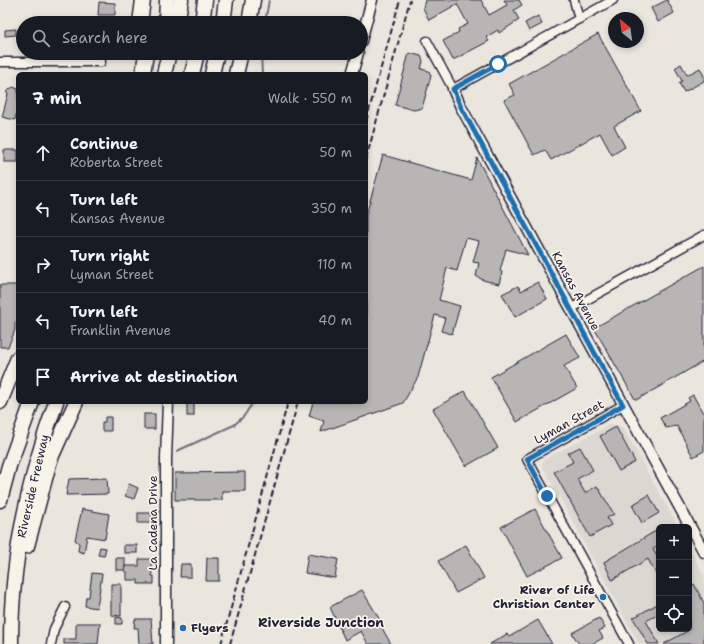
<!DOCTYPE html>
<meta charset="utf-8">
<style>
:root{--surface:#171b24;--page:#242831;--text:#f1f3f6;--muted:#9ea1a6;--line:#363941}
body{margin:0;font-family:"Shantell Sans",sans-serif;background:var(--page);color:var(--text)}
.controls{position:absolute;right:12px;bottom:12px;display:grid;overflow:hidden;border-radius:6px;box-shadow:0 2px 6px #0003}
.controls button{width:36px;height:36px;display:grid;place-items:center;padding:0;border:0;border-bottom:1px solid var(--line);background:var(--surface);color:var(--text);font:20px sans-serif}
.compass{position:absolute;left:608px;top:12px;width:36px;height:36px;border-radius:50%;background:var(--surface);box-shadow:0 2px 6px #0003;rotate:331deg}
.stop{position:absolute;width:12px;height:12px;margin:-9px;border:3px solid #1f6fb2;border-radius:50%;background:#fff}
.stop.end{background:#1f6fb2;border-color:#fff;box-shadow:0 1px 4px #0008}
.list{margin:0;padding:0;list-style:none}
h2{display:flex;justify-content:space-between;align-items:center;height:52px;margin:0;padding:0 16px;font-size:17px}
h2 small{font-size:13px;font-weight:400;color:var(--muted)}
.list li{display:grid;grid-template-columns:26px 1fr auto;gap:12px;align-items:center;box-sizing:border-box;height:56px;padding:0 16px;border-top:1px solid var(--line)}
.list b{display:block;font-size:15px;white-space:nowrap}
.list p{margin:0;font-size:13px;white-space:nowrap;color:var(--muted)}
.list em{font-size:13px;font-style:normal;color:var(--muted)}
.icon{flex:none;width:22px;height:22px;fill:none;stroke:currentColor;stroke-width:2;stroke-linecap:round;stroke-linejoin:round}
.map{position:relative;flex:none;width:704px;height:644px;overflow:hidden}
.search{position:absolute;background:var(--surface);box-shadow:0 2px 6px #0003;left:16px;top:16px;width:352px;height:44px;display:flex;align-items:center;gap:10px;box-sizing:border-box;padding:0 14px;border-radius:22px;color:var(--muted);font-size:15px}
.panel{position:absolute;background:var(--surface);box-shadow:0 2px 6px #0003;left:16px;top:72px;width:352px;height:332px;border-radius:6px}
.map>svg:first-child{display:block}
</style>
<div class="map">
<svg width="704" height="644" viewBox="0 0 704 644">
<rect width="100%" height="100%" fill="#eae6de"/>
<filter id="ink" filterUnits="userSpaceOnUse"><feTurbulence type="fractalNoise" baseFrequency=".025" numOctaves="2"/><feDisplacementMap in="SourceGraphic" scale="8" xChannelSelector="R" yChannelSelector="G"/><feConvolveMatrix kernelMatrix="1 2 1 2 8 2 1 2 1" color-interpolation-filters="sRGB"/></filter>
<g filter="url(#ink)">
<path fill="#dbd8d2" d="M609,425H618L624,429L678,527H659V629H689V548L704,576V644H639L542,465L545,459Z"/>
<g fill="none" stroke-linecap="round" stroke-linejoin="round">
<g stroke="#716f7b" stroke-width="2">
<path d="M265,23L269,0"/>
<path d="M261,53L262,74"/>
<path d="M177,451L234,425L244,416L253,402"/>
</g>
</g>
<g fill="#b8b6b5" stroke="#22223b">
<path d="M425,0H481L489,15L507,5L504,0H519L522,5L514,10L519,20L499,33L498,30L486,37L489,41L453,60L443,41L459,32L458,29L468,24L457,4L429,20L423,8Z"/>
<path d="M667,0L674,13L658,22L651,8Z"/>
<path d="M99,2L115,3V15H98Z"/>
<path d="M538,16L542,24L529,31L525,23Z"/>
<path d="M16,29V35L5,36V30Z"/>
<path d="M598,34L641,111L614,126L625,147L612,155L600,133L551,160L545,150L534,155L504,100L515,95L509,84Z"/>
<path d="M409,53L421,56L423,61L421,69L429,71L431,76L422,108L414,110L395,105Z"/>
<path d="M681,64L687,75L700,68L704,76V81L684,92L679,83L682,81L675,68Z"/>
<path d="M13,87L18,89V107L15,120L2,117L8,94L6,92Z"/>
<rect x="4" y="150" width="14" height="12"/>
<path d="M383,155L471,180L477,158L528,255L506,249L500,271L502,272L499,284L483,280L476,276L479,263L473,262L479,241L466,238L457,271L447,268L439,300L460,306L452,334L441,331L445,318L435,315L418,377L403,403L321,432L324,421L309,416L313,402H366V215Z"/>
<path d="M704,266V361L638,399H635L594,328Z"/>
<path d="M538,282L547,299L515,317L502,294L518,286L521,291Z"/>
<path d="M0,285H18V322H15V330L8,347H0Z"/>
<path d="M566,334L580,358L564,366L577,388L517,422L491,377Z"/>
<path d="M465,391L498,448L466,466L433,409Z"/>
<path d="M693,395L704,415V451L693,457L677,426L666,428L660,418L690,401L688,398Z"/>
<rect x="187" y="402" width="7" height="14"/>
<rect x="144" y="414" width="11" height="15"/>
<path d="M105,417H111V431H102V422H105Z"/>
<path d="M616,427L635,462L619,471L600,436Z"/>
<path d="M580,447L593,470L577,479L585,493L597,486L614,514L607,518L611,525L590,537L554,472L573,462L568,453Z"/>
<path d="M245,472V491H222V500H175V473Z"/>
<path d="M107,478L108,494L66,495L69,479Z"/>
<path d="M129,484L138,488L134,499L125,496Z"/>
<path d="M649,495L659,513L642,523L632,505Z"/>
<path d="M82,509L109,514L105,539L87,536L84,553L78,551L79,543L75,540Z"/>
<path d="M535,509L562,558L527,576L501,527Z"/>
<rect x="138" y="513" width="14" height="10"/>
<path d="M659,529V546L653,549L659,560V580L648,559L612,580L604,562Z"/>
<rect x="124" y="545" width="13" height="8"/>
<path d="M466,545L484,578L456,593L438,561Z"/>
<path d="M100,547L106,548L104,556L98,555Z"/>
<path d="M308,554L338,559L335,578L305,573Z"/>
<rect x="116" y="558" width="9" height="12"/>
<path d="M207,558H219V581H206Z"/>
<path d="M139,559H152V576H154V584H138V580H127V572H125V566H139Z"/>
<path d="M181,564H191V577H180Z"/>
<path d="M92,573L102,574L97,608L85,606L86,597H89Z"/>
<path d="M111,584H121V616L111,615Z"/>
<path d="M694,584L704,603V644H664L689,630V587Z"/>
<path d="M362,590L380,620L378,621L391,644H368L361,631L345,640L330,607Z"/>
<path d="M659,603V614L646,621L659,644H648L633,618Z"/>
<path d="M116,617L122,618V624H116Z"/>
<path d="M599,618L605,628L599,631L603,638L592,644H579L572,633Z"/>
<path d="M135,619H151L153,644H139L138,628H134Z"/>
<path d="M538,620L552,644H490L507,634L509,637Z"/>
<path d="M76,623H100L98,644H64V639H76Z"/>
</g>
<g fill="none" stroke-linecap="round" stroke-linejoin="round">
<g stroke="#22223b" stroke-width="11">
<g id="minor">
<path d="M574,0L579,19"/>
<path d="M427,41L453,89L613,0"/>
<path d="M0,62H101"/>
<path d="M572,308L704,235"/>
<path d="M623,405L527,459L629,644"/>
<path d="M51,644L54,629L65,607"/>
</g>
</g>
<g stroke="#22223b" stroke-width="13">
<g id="tertiary">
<path d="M361,41L372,0"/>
<path d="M352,74L358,53"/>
<path d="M453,89L461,107L704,552"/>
<path d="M166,644V458L168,402"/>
</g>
</g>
<g stroke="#22223b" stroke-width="17">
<g id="motorway">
<path d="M140,23L143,0"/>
<path d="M166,23L167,0"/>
<path d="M177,23L181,0"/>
<path d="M202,23L205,0"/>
<path d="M223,23L226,0"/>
<path d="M249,23L253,0"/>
<path d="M143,74L146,53"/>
<path d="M164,74L169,53"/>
<path d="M192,74L197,53"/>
<path d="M212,74L217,53"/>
<path d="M236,74L241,53"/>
<path d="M0,402L18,358"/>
<path d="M0,500L9,466L32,402"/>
<path d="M27,546L50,460L76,402"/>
<path d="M11,644C11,562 28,480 56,402"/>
</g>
</g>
<use href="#minor" stroke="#f7f3e8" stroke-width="8"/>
<use href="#tertiary" stroke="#f7f3e8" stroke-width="10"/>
<use href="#motorway" stroke="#f7f3e8" stroke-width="14"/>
<g stroke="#22223b" stroke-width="2" stroke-dasharray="6 3" stroke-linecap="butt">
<path d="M366,121L400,0"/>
<path d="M366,159L410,0"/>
<path d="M221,644L288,402"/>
<path d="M230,644L298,402"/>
</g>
</g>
</g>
<g fill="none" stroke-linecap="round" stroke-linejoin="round" filter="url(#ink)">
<path stroke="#1f6fb2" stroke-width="5" d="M498,64L453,89L461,107L623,405L527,459L547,496"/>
</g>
<g fill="#1f6fb2" stroke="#f7f3e8" stroke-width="1.5">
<circle cx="603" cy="597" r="4"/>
<circle cx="183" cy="628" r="4"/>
</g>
<g text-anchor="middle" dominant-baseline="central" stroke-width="3.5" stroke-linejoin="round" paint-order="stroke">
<g font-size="12" fill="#22223b" stroke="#f7f3e8">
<text transform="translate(576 291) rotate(62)">Kansas Avenue</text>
<text transform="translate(569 422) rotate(-29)">Lyman Street</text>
<text transform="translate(33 486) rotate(-77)">Riverside Freeway</text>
<text transform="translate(153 523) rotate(-90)">La Cadena Drive</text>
</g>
<g font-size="12" font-weight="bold" fill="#22223b" stroke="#f7f3e8" text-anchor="end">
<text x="595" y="590">River of Life<tspan x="595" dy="14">Christian Center</tspan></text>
<text x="191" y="628" text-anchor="start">Flyers</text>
</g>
<g font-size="13" font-weight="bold" fill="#22223b" stroke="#f7f3e8">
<text x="321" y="622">Riverside Junction</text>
</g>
</g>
</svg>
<div class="controls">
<button>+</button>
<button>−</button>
<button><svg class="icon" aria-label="locate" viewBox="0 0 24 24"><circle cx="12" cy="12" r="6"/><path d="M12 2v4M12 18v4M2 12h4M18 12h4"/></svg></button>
</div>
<svg class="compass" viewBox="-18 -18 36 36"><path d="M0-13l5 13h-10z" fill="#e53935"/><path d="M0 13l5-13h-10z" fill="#9ea1a6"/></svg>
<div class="stop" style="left:498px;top:64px"></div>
<div class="stop end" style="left:547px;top:496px"></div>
<div class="search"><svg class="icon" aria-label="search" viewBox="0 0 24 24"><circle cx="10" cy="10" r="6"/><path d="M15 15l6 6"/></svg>Search here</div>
<section class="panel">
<h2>7 min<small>Walk · 550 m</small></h2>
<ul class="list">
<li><svg class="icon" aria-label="ahead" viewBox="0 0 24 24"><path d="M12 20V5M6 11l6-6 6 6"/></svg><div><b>Continue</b><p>Roberta Street</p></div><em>50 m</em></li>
<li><svg class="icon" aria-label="left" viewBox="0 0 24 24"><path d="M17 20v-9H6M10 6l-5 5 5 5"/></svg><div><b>Turn left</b><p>Kansas Avenue</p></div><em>350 m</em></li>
<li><svg class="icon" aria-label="right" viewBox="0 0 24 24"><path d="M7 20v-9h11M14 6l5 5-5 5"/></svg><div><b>Turn right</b><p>Lyman Street</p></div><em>110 m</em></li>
<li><svg class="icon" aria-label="left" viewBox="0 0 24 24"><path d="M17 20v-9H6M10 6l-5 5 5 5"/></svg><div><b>Turn left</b><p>Franklin Avenue</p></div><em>40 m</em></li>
<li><svg class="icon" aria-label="arrive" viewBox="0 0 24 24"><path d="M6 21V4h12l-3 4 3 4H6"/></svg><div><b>Arrive at destination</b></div></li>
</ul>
</section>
</div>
